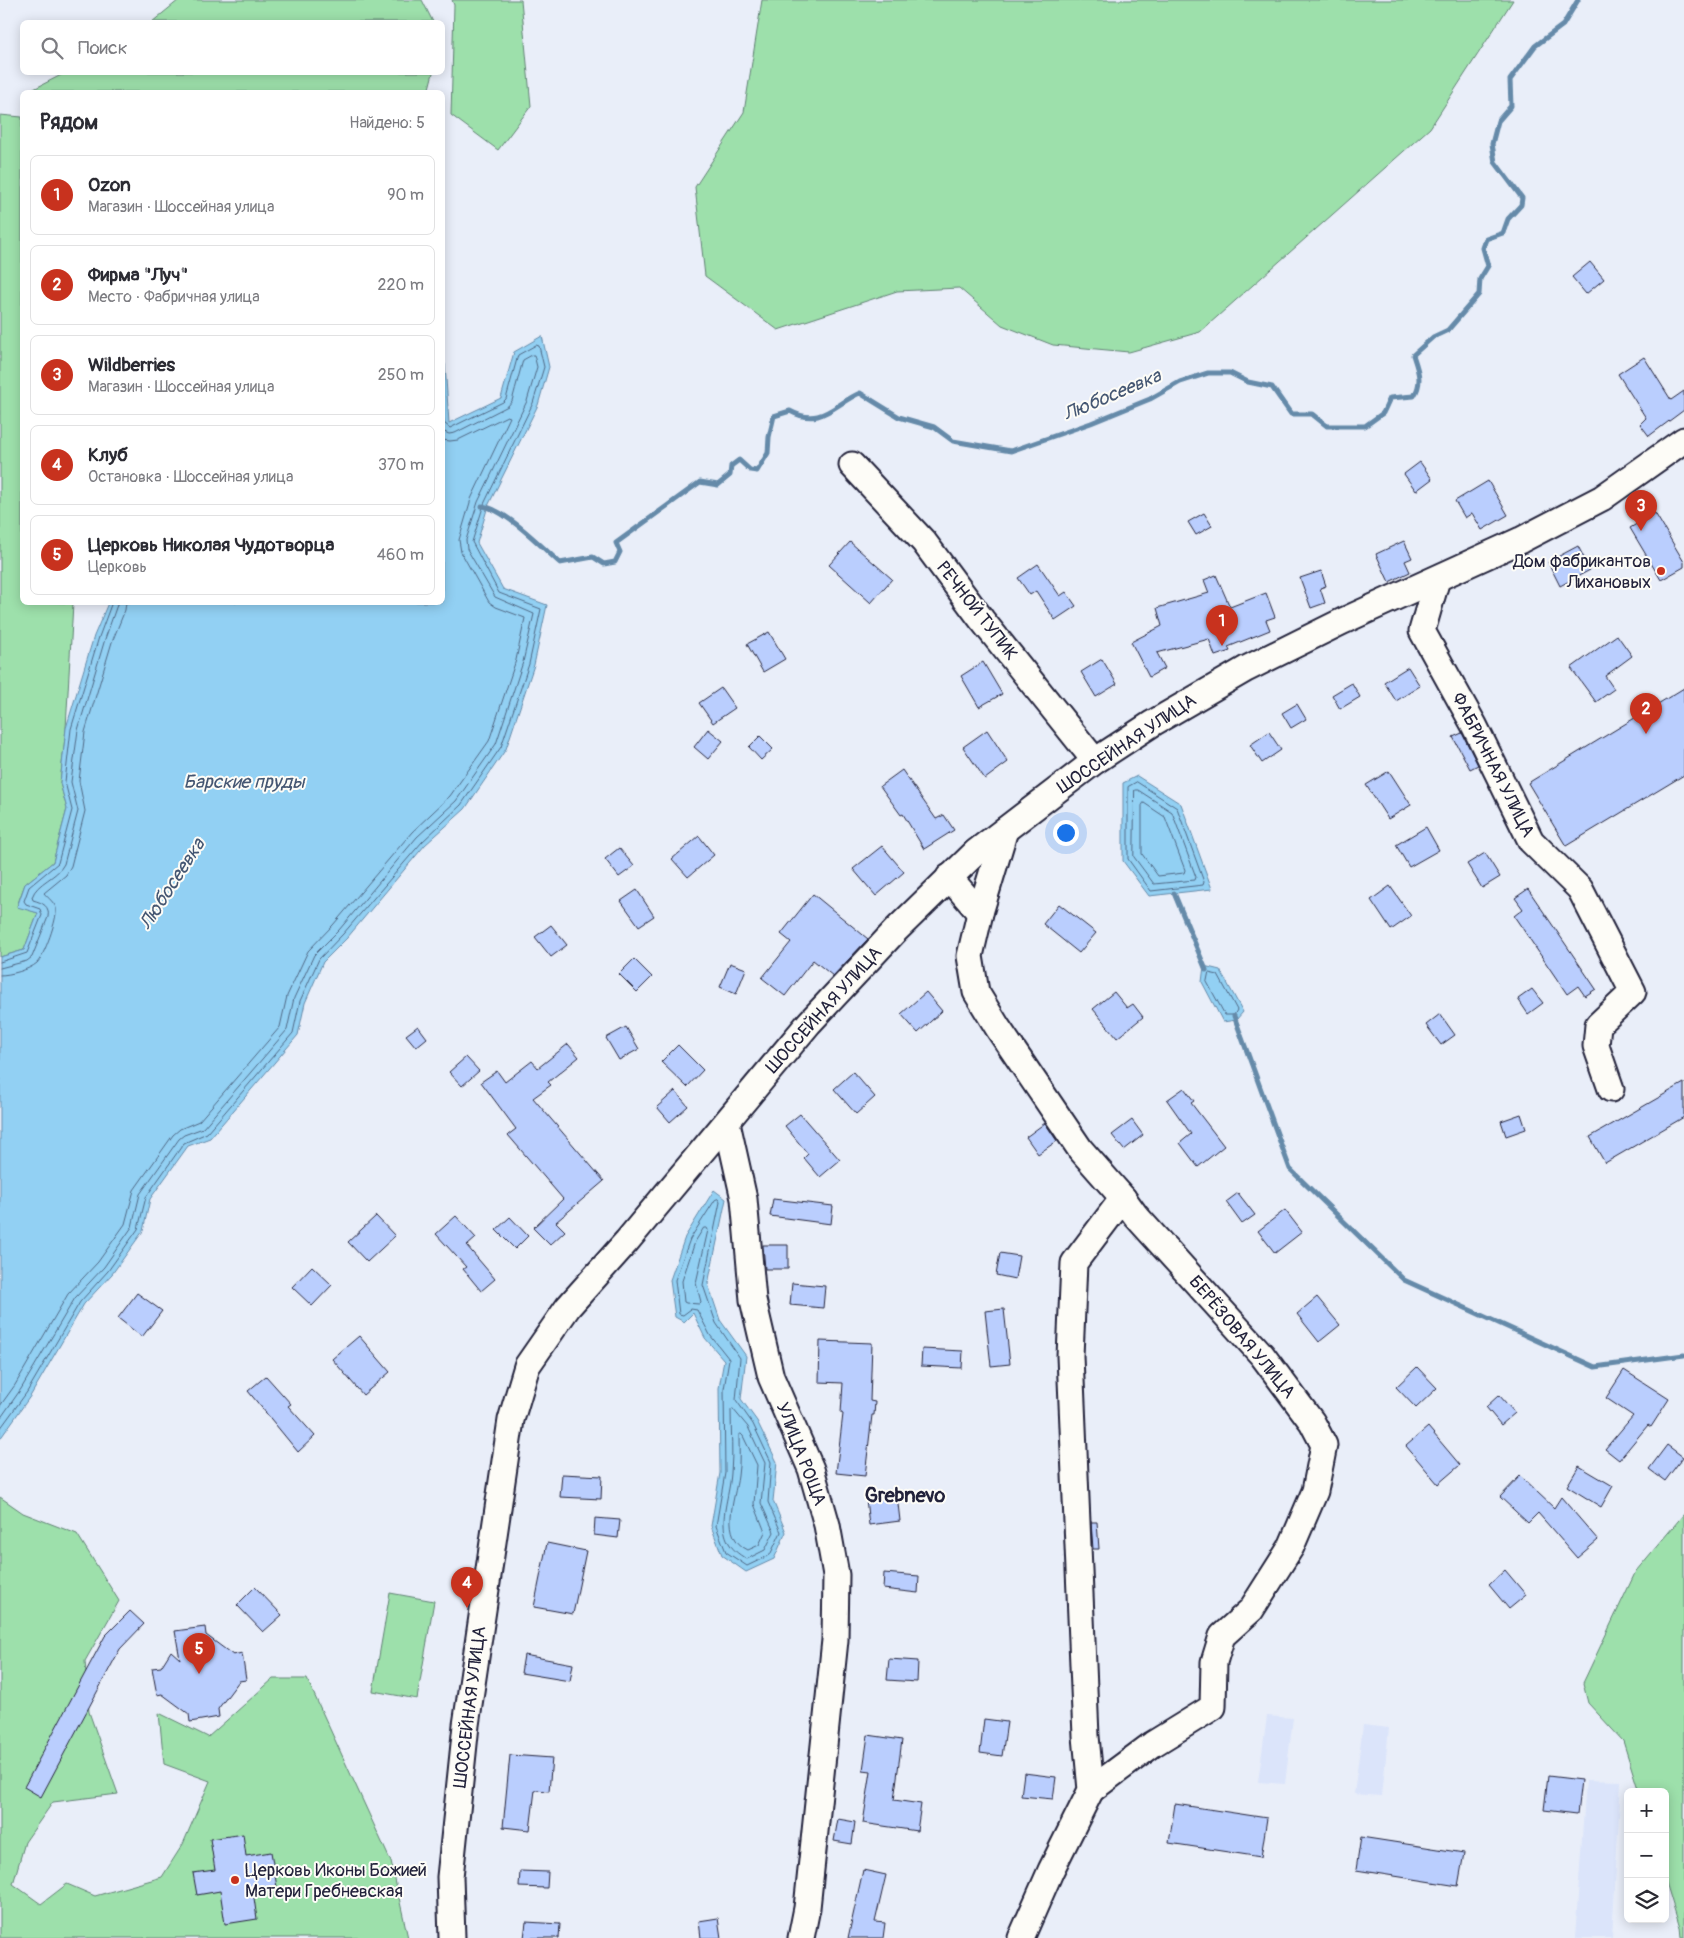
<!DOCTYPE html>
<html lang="ru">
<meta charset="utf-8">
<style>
:root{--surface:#fff;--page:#f2f2f3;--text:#2b2b33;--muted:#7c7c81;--line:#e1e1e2;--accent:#c8321e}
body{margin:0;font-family:Pangolin,sans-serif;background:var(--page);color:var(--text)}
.controls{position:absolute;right:15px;bottom:15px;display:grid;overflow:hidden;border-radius:8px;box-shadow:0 2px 12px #0003}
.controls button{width:45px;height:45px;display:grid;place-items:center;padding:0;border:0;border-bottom:1px solid var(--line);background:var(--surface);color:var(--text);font:25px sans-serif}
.you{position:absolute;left:1065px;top:832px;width:18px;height:18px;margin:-12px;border:4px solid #fff;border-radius:50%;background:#1a73e8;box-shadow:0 0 0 8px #1a73e833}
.badge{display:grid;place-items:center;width:32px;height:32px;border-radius:50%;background:var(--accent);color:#fff;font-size:16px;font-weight:700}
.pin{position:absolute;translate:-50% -41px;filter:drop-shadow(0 1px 2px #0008)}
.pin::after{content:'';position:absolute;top:26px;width:18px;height:15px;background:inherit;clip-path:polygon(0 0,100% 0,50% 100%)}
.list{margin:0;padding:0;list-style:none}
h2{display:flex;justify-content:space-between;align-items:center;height:65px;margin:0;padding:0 20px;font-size:21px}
h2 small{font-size:16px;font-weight:400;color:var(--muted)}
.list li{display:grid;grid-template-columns:32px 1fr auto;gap:15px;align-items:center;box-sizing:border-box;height:80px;margin:0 10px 10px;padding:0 10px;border:1px solid var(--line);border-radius:8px}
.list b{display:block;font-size:19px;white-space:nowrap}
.list p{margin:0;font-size:16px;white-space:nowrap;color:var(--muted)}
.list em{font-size:16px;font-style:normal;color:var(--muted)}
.icon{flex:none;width:28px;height:28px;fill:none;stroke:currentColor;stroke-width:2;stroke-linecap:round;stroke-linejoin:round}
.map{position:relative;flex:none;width:1684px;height:1938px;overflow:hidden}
.search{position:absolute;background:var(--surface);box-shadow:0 2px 12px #0003;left:20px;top:20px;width:425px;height:55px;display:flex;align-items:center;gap:12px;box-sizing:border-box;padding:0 18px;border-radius:8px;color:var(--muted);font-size:19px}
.panel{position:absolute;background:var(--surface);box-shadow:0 2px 12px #0003;left:20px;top:90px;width:425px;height:515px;border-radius:8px}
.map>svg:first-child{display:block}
</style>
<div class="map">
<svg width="1684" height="1938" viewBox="0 0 1684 1938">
<rect width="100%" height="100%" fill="#e9eef9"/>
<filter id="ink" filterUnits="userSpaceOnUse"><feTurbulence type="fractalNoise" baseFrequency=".02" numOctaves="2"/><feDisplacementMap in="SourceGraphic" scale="10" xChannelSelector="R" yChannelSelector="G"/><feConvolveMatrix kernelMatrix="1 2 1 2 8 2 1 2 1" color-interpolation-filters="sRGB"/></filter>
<g filter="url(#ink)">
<g fill="#dbe4fa">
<path d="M1267,1716L1293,1718L1285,1784L1258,1782Z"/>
<path d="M1363,1725L1389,1728L1382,1796L1354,1794Z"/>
<path d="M1586,1780L1621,1781L1612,1938H1575Z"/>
</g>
<g fill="#9de0ab" stroke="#608173">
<path d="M179,0H422L433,22H152Z"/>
<path d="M452,0H521L531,106L498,150L451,115L454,5Z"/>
<path d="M762,0H1513L1430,128L1200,332L1129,352L1053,345L1002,325L959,288L897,291L778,330L705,276L695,187L744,112Z"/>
<path d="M67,72H433V73L428,92H28Z"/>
<path d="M0,115L22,117V602L73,603L66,728L60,783L67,809L53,862L25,884L17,906L38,913L24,950L0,957Z"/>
<path d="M0,1497L23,1513L77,1534L119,1601L85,1661L89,1712L118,1794L53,1802L25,1842L13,1884L41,1904L67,1884L95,1896L162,1877L183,1844L210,1781L164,1764L159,1713L208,1737L273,1679H307L391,1862L408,1938H0Z"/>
<path d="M1684,1514V1938H1681L1680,1928L1665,1879V1792H1639L1623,1741L1588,1703L1583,1683L1636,1571Z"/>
<path d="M390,1593L434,1601L417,1699L373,1691Z"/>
</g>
<g fill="#92d0f3" stroke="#658aa9">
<path d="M542,336L549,367L538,405L488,506L477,543L503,589L547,605L534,665L506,749L465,809L425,845L347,938L323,962L305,1003L298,1035L210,1138L188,1146L150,1199L143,1231L112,1274L84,1304L31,1395L0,1439V957L24,950L38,913L17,907L25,884L53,862L67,809L60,783L66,728L94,636L108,603L442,602L443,364H445L449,423L501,398L514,352Z"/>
<path d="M1137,776L1181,804L1212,889L1149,896L1123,861V783Z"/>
<path d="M1204,966L1220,970L1243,1012L1236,1020L1223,1022L1202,982Z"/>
<path d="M714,1190L726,1199L708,1284L720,1320L746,1356L741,1399L757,1421L777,1462L773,1501L786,1532L774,1559L746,1572L722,1555L711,1526L720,1473L719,1388L724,1360L705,1338L693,1313L684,1322L675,1317L670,1280L685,1237Z"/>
</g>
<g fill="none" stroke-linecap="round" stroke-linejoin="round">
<g stroke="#4f6885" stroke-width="1">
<path d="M1137,782L1177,808L1204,882L1203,885L1151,891L1128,859V787Z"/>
<path d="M1135,790H1138L1172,812L1196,877L1195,880L1154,884L1134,857Z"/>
<path d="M1144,803L1165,817L1185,870L1184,873L1158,876L1142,854V806Z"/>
<path d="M0,962L27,953L42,915L40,909L26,904L24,901L29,887L58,863L72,810L65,782L71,729L99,637L112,602"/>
<path d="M0,968L27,961L32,957L48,917C50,906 43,903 33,900L32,897C37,882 57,878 64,864L78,811L71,782L78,730L105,639L118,602"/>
<path d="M1209,973L1218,975L1237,1010L1234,1015H1225L1207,982Z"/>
<path d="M0,975C10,975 29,970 37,963C44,956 58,918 56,908C54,902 48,898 44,893L66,875L71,866L85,811L79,781L85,732L112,642L125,610L126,602"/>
<path d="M718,1199L720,1202L703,1285L716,1323L740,1358L736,1400L753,1424L771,1462L768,1502L781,1532L770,1555L747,1566L726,1552L716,1526L725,1473L724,1389L729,1359L710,1335L697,1310L691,1309L683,1315L679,1314L675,1280L690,1239L715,1200Z"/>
<path d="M704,1228H707L708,1230L696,1283L701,1302L699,1304L686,1303L684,1302L682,1281L695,1242Z"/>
<path d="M0,1406L15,1385L68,1294L98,1262L125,1224L134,1190L173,1135L180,1129L199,1121L280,1027L287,996L308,951L333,925L412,832L450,796L489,741L516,660L525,618L496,607L489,602L461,552L459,540L471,499L510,417L507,416L458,440L450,441L442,440"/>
<path d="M733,1409L748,1427L765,1463L761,1503L774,1532L765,1550L747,1559C709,1539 729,1505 731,1473C733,1453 731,1432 731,1411Z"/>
<path d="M0,1419L21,1389L75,1298L104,1267L132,1227L140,1194L179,1139L184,1135L203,1128L287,1030L294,998L314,955L339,930L417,837L456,801L496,744L523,662L534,614L495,597L467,549L466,540L478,502L527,401L537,367L534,355H532L523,360L512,401L508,406L455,433L449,434L442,431"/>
<path d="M0,1429L27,1392L80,1302L108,1271L138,1229L146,1197L184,1143L207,1133L293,1033L300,1001L319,959L343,934L422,842L461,805L501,747L529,664L541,609L499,593L472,542L484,504L533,403L544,367L539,346L536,345L518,355L506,399L503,402L450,428L444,423L442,402"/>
<path d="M741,1434L743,1436L757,1465L754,1504L765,1532L759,1545L748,1550C719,1536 735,1500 738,1476C740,1463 739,1449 739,1436Z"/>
</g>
<g stroke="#658aa9" stroke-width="5">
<path d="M482,506C504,508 543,548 560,563L593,557L604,564L615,562L620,552L616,543L700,482L718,485L730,475L731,466L739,460L750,470L757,471L768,453L769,437L774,416L790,411C821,428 834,404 860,393L899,417L934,427L953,441L1011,451L1091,423L1150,399L1180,382L1208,373H1230L1248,382L1272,387L1291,414H1312L1327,426H1365L1383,413L1390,398L1414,396C1423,382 1418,370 1413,355L1433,337L1448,330L1479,294L1480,279L1488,266L1483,248L1486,239L1503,233L1508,219L1521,205L1522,198L1495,162L1492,144L1498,121L1511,106L1510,80L1535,46L1563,25L1578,0"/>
<path d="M1174,893L1206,970"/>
<path d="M1234,1016L1290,1169L1404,1280L1595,1367L1684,1355"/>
</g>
</g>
<g fill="#bacefe" stroke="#22223b">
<path d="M1590,262L1604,279L1586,294L1572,277Z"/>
<path d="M1644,357L1671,400L1684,391V410L1649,436L1640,424L1646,418L1618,374Z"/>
<path d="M1420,462L1432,479L1416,491L1404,474Z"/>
<path d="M1488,481L1508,515L1482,530L1472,513L1465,518L1455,501Z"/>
<path d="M1204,513L1212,526L1196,535L1188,522Z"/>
<path d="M1655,513L1684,562V567L1661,580L1630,528Z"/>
<path d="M1404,541L1412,558L1405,561L1410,572L1389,582L1376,554Z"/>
<path d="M850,542L892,579L871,603L829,565Z"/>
<path d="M1578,546L1590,570L1560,586L1548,562Z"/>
<path d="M1038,564L1060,596L1066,592L1076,606L1055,620L1036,591L1030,595L1018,578Z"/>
<path d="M1321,571L1326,586L1320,588L1325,603L1311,608L1300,578Z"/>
<path d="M1216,575L1230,607L1266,593L1275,617L1266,620L1270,630L1228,647L1230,651L1215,656L1209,639L1157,653L1165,668L1149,677L1131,642L1162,626L1157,608L1209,593L1204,580Z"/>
<path d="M769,632L785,659L763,672L747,644Z"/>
<path d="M1617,635L1632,656L1605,676L1614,689L1596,702L1571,668Z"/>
<path d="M1102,659L1117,684L1096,697L1081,672Z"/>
<path d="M983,662L1002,694L979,707L961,676Z"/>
<path d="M1408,667L1420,686L1396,701L1384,682Z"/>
<path d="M1352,683L1360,697L1340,709L1332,695Z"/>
<path d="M721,688L735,708L713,723L699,703Z"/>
<path d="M1684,688V775L1566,846L1528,783Z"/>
<path d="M1297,704L1306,719L1291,728L1282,713Z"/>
<path d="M708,729L723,741L708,759L694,747Z"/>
<path d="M987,730L1008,762L985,779L963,747Z"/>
<path d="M1269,732L1281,750L1262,763L1250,745Z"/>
<path d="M1462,733L1478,765L1470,769L1453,737Z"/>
<path d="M760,736L773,749L761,760L749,747Z"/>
<path d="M902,770L936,819L944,815L954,830L924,849L903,814L901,815L880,786Z"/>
<path d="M1389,771L1411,805L1388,819L1366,785Z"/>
<path d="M1426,827L1439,850L1409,867L1396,845Z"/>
<path d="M699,836L714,855L688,877L672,859Z"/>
<path d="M882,846L904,872L876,896L853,869Z"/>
<path d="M619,848L634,866L619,877L605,859Z"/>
<path d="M1485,853L1500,877L1482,888L1467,864Z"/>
<path d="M1390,886L1411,916L1391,930L1371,900Z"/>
<path d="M1528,889L1596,989L1585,996L1578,986L1567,994L1514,916L1523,909L1515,898Z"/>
<path d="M637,890L654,916L639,926L621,901Z"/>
<path d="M813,894L868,939L833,976L813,960L785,996L762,978L791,942L781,934Z"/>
<path d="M1059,904L1096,933L1079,953L1043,924Z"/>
<path d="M551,925L567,945L551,957L535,937Z"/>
<path d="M634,959L652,977L637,992L619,974Z"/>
<path d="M730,963L746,969L736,994L720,987Z"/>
<path d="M1532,989L1543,1003L1528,1014L1518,999Z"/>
<path d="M926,992L942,1011L918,1033L901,1014Z"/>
<path d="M1114,992L1127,1008L1133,1004L1143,1017L1117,1038L1093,1009Z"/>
<path d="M1440,1014L1455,1035L1441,1045L1426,1025Z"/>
<path d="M418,1026L427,1038L416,1047L406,1035Z"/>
<path d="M626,1027L639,1049L619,1060L606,1038Z"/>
<path d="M568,1044L579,1057L548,1082L551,1085L533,1098L604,1181L556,1222L565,1231L550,1245L533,1228L563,1199L508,1135L516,1129L481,1082L497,1071L505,1082L532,1061L538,1068Z"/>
<path d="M678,1045L703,1070L687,1087L661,1062Z"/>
<path d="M466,1057L479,1071L462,1086L449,1072Z"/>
<path d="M853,1072L875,1097L856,1114L834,1089Z"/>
<path d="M1684,1083V1117L1605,1163L1590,1137Z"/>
<path d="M1184,1088L1194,1101L1191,1103L1224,1146L1198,1167L1180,1143L1191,1134L1167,1100Z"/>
<path d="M675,1091L688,1106L670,1122L657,1107Z"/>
<path d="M800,1114L840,1160L820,1177L804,1158L808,1154L785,1126Z"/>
<path d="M1521,1114L1526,1129L1506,1136L1501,1121Z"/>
<path d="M1132,1120L1143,1135L1124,1150L1112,1135Z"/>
<path d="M1045,1123L1057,1141L1038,1154L1026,1137Z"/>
<path d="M1238,1193L1255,1215L1242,1224L1226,1202Z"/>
<path d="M773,1199L833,1206L831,1224L770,1216Z"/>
<path d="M1285,1210L1302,1232L1275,1253L1258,1231Z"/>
<path d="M376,1216L395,1236L367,1262L348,1242Z"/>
<path d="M456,1216L476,1238L467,1246L495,1279L481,1291L463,1269L466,1267L436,1234Z"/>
<path d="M510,1217L528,1236L515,1249L496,1230Z"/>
<path d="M763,1245H788V1269H765Z"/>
<path d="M1000,1253L1019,1256L1015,1279L996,1275Z"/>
<path d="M312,1266L332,1285L312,1306L292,1287Z"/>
<path d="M792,1283L825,1286L823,1308L790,1305Z"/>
<path d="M137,1293L162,1311L142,1337L118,1318Z"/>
<path d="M1317,1297L1340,1325L1319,1342L1297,1314Z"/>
<path d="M1004,1309L1010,1364L991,1366L985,1311Z"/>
<path d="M359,1336L390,1372L363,1395L332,1359Z"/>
<path d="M820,1341L872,1343L870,1401L875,1402L874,1415H872L865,1476L836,1473L843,1414L841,1413L843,1383L819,1382Z"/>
<path d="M922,1349L963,1351L962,1368L921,1366Z"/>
<path d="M1417,1367L1437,1388L1416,1408L1396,1387Z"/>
<path d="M1624,1370L1669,1399L1651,1427L1648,1425L1619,1460L1605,1449L1633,1416L1606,1398Z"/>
<path d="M266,1376L291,1404L288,1406L315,1436L298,1452L248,1391Z"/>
<path d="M1499,1395L1515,1413L1501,1425L1486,1407Z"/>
<path d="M1428,1427L1460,1465L1438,1484L1406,1446Z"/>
<path d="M1667,1445L1683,1457L1665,1481L1649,1469Z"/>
<path d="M1579,1466L1613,1486L1601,1507L1567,1486Z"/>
<path d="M562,1474L602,1476L601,1499L560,1497Z"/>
<path d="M1520,1476L1554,1508L1561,1497L1598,1540L1577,1558L1538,1513L1528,1523L1500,1497Z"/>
<path d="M897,1495L900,1521L869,1525L866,1499Z"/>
<path d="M595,1518L620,1520L618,1538L594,1535Z"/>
<path d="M1091,1522H1097L1099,1549H1093Z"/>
<path d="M547,1543L586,1551L573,1614L534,1607Z"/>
<path d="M1505,1570L1526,1595L1509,1609L1489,1585Z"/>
<path d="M884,1573L919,1576L918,1593L883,1589Z"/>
<path d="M255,1587L282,1615L263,1632L237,1605Z"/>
<path d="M130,1611L144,1624L120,1649L41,1797L24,1787L105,1636Z"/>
<path d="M205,1627L206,1635L233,1655L242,1653L246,1680L239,1681L218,1709L219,1717L190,1722L189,1714L162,1694L157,1695L152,1668L161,1667L171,1651L180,1659L175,1631Z"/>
<path d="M524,1655L573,1664L570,1681L521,1673Z"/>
<path d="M889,1659L918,1661L917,1682L887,1680Z"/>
<path d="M984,1719L1007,1722L1002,1756L980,1753Z"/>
<path d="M868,1735L902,1740L894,1800L921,1804L917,1831L863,1823L871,1771L863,1770Z"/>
<path d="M510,1755L552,1758L549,1791L535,1790L530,1830L503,1827Z"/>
<path d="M1024,1773L1056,1777L1053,1799L1021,1796Z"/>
<path d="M1548,1776L1581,1780L1577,1814L1544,1810Z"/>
<path d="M1175,1804L1267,1818L1261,1857L1169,1843Z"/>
<path d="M838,1819L855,1822L852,1844L834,1841Z"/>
<path d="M243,1834L246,1856L271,1852L277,1887L253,1891L257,1919L225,1924L220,1891L197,1895L193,1873L215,1870L210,1839Z"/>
<path d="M1361,1837L1464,1853L1458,1886L1356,1870Z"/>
<path d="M863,1870L886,1875L875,1922L885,1923L883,1938H848Z"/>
<path d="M520,1871L548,1872L547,1888L519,1887Z"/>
<path d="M718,1918L721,1938H701L699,1921Z"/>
<path d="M526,1922L560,1924L559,1938H524Z"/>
</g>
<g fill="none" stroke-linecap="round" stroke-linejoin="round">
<g stroke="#22223b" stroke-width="29">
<g id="minor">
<path d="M852,465L924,542L982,620L1095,761"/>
<path d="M1437,579L1422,631L1474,725L1531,841L1580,889L1633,992L1598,1025L1596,1046L1611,1089"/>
<path d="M1005,830L980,913L970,956L976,992L998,1028L1080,1149L1123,1198L1136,1216L1262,1355L1312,1422L1324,1445L1315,1491L1291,1547L1251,1610L1222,1636L1214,1662L1213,1707L1153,1744L1091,1790"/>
<path d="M949,877L980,913"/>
<path d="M727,1123L744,1199L753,1300L771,1377L811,1469L827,1525L836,1575L835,1640L807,1908L801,1938"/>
<path d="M452,1938L450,1877L466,1725L511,1420L527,1366L568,1307L627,1241L809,1023L895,931L976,852L1095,761L1153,723L1246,669L1343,621L1521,540L1602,498L1684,440"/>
<path d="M1021,1938L1051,1870L1091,1790L1086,1736L1070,1356L1074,1263L1123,1198"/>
</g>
</g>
<use href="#minor" stroke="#fdfcf7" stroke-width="25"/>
</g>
</g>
<g fill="#c8321e" stroke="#fdfcf7" stroke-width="2">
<circle cx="1661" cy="571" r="5"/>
<circle cx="235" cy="1880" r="5"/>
</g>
<g text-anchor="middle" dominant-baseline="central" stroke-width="4" stroke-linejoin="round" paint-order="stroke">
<g font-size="18" fill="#22223b" stroke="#fdfcf7" text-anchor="end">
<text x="1651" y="561">Дом фабрикантов<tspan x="1651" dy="21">Лихановых</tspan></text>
<text x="245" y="1870" text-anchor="start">Церковь Иконы Божией<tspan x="245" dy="21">Матери Гребневская</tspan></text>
</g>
<g font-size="18" fill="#22223b" stroke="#fdfcf7">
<text transform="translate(977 611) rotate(52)">РЕЧНОЙ ТУПИК</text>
<text transform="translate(1127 744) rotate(-34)">ШОССЕЙНАЯ УЛИЦА</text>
<text transform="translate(1493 765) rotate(63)">ФАБРИЧНАЯ УЛИЦА</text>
<text transform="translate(824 1010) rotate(-48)">ШОССЕЙНАЯ УЛИЦА</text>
<text transform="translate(1242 1337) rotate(50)">БЕРЁЗОВАЯ УЛИЦА</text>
<text transform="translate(801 1454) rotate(69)">УЛИЦА РОЩА</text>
<text transform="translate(470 1707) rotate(-83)">ШОССЕЙНАЯ УЛИЦА</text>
</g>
<g font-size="19" font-style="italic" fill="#445672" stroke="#fdfcf7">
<text transform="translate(1112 395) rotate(-23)">Любосеевка</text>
<text x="244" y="782">Барские пруды</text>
<text transform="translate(172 884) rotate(-57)">Любосеевка</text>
</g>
<g font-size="20" font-weight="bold" fill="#22223b" stroke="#fdfcf7">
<text x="905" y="1495">Grebnevo</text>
</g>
</g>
</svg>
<div class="controls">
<button>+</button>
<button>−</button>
<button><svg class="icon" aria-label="layers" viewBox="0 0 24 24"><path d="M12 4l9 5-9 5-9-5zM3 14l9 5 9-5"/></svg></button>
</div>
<div class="you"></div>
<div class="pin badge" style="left:1222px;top:646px">1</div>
<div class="pin badge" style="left:1646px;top:734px">2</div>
<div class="pin badge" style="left:1641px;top:531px">3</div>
<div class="pin badge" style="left:467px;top:1608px">4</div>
<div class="pin badge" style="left:199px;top:1674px">5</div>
<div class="search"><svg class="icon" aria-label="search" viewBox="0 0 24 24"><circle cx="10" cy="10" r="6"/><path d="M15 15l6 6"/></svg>Поиск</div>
<section class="panel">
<h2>Рядом<small>Найдено: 5</small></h2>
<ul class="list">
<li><span class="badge">1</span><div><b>Ozon</b><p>Магазин · Шоссейная улица</p></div><em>90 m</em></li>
<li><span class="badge">2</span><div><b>Фирма &quot;Луч&quot;</b><p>Место · Фабричная улица</p></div><em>220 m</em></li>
<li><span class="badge">3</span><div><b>Wildberries</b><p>Магазин · Шоссейная улица</p></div><em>250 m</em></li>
<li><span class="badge">4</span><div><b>Клуб</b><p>Остановка · Шоссейная улица</p></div><em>370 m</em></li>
<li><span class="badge">5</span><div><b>Церковь Николая Чудотворца</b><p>Церковь</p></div><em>460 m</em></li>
</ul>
</section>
</div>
